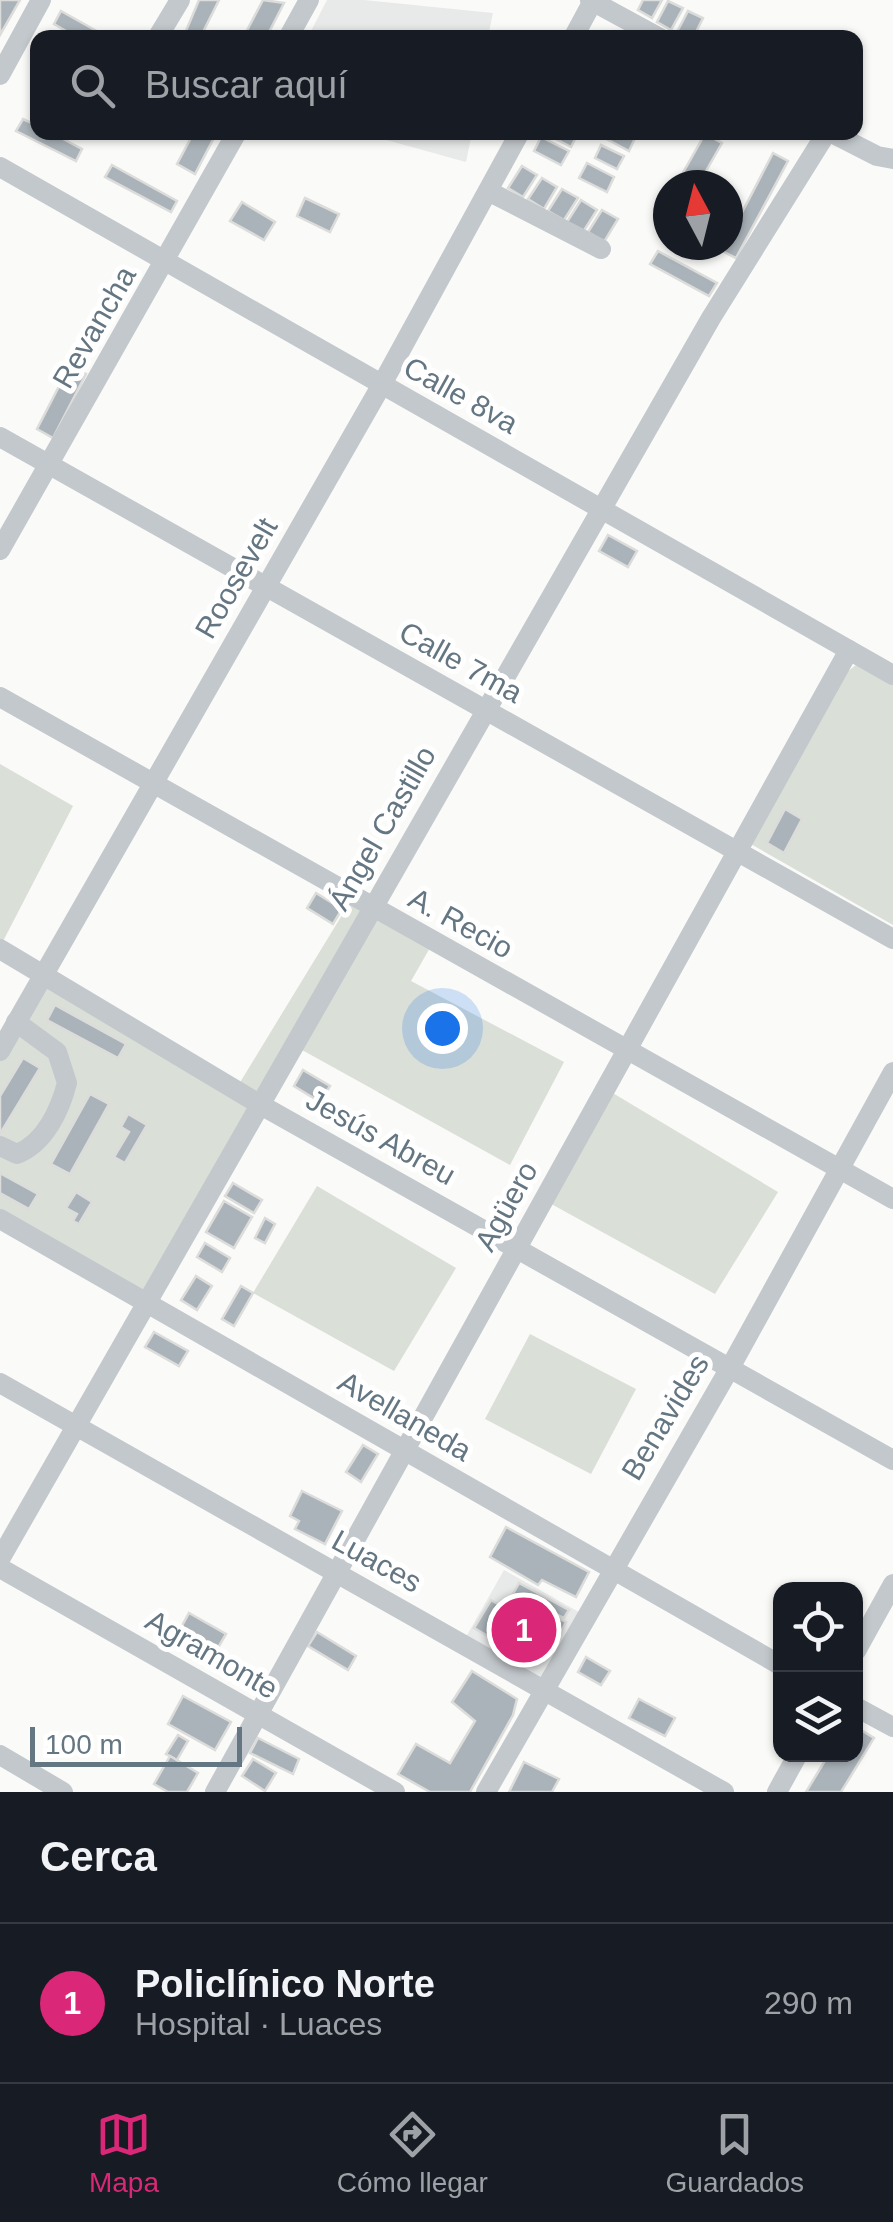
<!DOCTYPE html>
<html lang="es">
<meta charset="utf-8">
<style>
:root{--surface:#171b24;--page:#20242c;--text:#f1f3f6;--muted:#9ea1a6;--line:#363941;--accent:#db2777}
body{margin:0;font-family:Helvetica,sans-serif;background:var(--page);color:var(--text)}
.controls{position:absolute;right:30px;bottom:30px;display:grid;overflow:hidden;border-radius:20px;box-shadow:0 2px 8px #0004}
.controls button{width:90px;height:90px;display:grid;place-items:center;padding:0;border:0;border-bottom:2px solid var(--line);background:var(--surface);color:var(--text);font:50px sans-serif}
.compass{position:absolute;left:653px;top:170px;width:90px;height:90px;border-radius:50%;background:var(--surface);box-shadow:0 2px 8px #0004;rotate:353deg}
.scale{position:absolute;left:30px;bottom:25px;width:212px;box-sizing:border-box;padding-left:10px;border:5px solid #657683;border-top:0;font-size:28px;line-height:35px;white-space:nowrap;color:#657683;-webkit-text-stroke:8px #fff;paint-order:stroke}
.you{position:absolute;left:442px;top:1028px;width:35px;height:35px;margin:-25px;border:8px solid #fff;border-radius:50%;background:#1a73e8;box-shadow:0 0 0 15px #1a73e833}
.badge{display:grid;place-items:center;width:65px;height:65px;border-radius:50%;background:var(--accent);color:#fff;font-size:32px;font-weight:700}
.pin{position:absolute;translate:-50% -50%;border:5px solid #fff;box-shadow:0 2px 10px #0006}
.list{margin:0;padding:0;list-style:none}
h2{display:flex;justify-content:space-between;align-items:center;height:130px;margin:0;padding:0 40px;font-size:42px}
h2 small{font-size:32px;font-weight:400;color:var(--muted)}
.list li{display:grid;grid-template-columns:65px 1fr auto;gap:30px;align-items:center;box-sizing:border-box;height:160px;padding:0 40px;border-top:2px solid var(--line)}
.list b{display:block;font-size:38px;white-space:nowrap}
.list p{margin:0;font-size:32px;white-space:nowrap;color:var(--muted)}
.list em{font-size:32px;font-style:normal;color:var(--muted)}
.icon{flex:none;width:55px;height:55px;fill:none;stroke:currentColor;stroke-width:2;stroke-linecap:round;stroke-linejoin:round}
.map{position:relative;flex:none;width:893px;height:1792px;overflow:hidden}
.search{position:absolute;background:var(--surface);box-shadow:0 2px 8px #0004;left:30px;right:30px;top:30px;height:110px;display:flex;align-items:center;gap:25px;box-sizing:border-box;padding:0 35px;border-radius:20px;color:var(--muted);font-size:38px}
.sheet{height:290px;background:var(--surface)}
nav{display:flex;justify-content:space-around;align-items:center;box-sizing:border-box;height:140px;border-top:2px solid var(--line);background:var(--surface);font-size:28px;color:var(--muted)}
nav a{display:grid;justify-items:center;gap:5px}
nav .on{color:var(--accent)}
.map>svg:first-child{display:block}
</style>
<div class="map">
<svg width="893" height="1792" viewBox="0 0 893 1792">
<rect width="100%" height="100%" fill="#fafaf8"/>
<g fill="#e8e9e9">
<path d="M327,0H364L493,13L488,37H308Z"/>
<path d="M361,133H472L466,162Z"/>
<path d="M504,1570L586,1616L544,1690L462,1644Z"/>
</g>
<g fill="#dadfd7">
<path d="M856,665L893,680V925L749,843L847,672Z"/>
<path d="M0,764L73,806L0,947Z"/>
<path d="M350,902L431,946L411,981L564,1062L510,1165L293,1045L148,1301L0,1219V1051L44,974L239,1084Z"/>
<path d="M606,1089L778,1192L715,1294L544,1200Z"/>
<path d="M317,1186L456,1268L394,1371L253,1293Z"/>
<path d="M530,1334L636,1389L591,1474L485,1419Z"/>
</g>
<g fill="#aab3b9" stroke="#dcdcda" stroke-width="2.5">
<path d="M0,0H20L0,35Z"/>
<path d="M199,0H219L200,38H183Z"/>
<path d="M263,0L284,3L266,38H243Z"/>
<path d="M643,0H662L652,18L638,10Z"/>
<path d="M668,1L683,8L671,30L657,22Z"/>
<path d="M61,11L109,38H78L54,24Z"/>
<path d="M688,11L703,18L693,38L677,32Z"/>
<path d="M23,119L38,126V132H50L82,149L76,161L16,131Z"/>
<path d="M194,132H217L195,174L177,164Z"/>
<path d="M543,132H578V133L571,147Z"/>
<path d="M603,132H629L636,136L629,151L601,136Z"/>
<path d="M705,134L722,143L698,185H676Z"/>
<path d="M541,137L569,151L561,165L534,151Z"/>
<path d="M601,145L624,156L617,169L595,158Z"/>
<path d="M773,153L788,161L736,258L722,251Z"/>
<path d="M587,163L614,177L607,192L579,178Z"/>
<path d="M112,165L177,201L171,212L105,177Z"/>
<path d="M522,166L537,175L523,197L508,188Z"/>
<path d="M542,178L557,187L544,209L528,199Z"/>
<path d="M562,189L578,198L564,220L548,211Z"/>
<path d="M305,198L339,214L330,232L297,216Z"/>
<path d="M581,200L597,210L583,232L567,222Z"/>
<path d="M242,202L275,222L264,240L230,221Z"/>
<path d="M602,210L618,219L604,242L588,232Z"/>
<path d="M658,251L717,283L709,296L650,264Z"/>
<path d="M70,365L86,374L53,438L37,429Z"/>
<path d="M608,535L637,551L628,567L599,551Z"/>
<path d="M785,809L802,819L784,853L767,843Z"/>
<path d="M316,893L342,909L333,924L307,908Z"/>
<path d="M55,1005L126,1044L118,1058L47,1020Z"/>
<path d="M23,1058L40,1068L0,1134V1096Z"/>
<path d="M303,1070L330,1086L320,1102L294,1086Z"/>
<path d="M90,1094L109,1104L70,1174L51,1164Z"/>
<path d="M128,1114L147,1125L125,1163L114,1157L129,1132L121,1127Z"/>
<path d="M0,1173L38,1194L29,1209L0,1193Z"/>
<path d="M233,1183L262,1200L254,1213L225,1196Z"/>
<path d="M76,1192L92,1202L79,1224L73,1221L77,1214L66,1208Z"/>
<path d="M224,1201L252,1217L234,1248L206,1232Z"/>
<path d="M265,1218L275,1224L265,1243L255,1238Z"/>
<path d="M205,1243L230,1258L222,1272L197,1257Z"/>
<path d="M196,1276L212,1286L197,1310L181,1300Z"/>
<path d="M241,1286L253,1293L234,1326L222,1319Z"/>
<path d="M154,1332L188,1351L179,1366L145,1347Z"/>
<path d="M363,1445L378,1454L361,1482L346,1472Z"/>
<path d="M302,1491L342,1511L325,1544L295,1529L299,1521L290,1516Z"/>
<path d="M506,1527L589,1572L576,1597L542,1580L538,1585L490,1557Z"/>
<path d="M519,1583L569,1610L564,1618L532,1602L525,1615L507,1605Z"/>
<path d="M491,1600L516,1615L500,1643L474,1628Z"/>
<path d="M536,1607L566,1622L552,1649L514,1629L520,1617L529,1622Z"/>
<path d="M189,1613L226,1634L208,1665L172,1644Z"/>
<path d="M317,1632L356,1656L348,1670L308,1646Z"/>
<path d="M586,1657L610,1671L601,1685L578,1672Z"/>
<path d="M472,1671L517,1699L513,1715L470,1792H430L398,1774L416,1744L450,1763L475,1721L452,1702Z"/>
<path d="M183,1696L231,1722L215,1750L168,1724Z"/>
<path d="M639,1699L675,1718L665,1736L629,1718Z"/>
<path d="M856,1727L874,1738L841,1792H806L829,1754H856Z"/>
<path d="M178,1735L188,1741L177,1760L166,1754Z"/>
<path d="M258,1738L299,1759L293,1774L250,1753Z"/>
<path d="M170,1756L198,1773L187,1792H168L154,1784Z"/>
<path d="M253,1759L276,1773L265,1791L242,1776Z"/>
<path d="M524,1762L559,1779L552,1792H509Z"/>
</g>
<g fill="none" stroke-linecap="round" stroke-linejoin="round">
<g stroke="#c3c8cc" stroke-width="20">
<path d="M590,0L660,38"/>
<path d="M159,35L180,0"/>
<path d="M288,38L309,0"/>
<path d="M573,38L593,1"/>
<path d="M0,75L41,0"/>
<path d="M830,132L877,156L893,159"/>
<path d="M0,167L893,675"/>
<path d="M488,191L601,249"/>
<path d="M0,437L893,939"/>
<path d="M0,550L237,132"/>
<path d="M0,697L893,1199"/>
<path d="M0,949L259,1104L893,1460"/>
<path d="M0,1051L381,386L520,132"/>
<path d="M0,1146L17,1154C45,1143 60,1110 67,1083L57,1052L16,1022"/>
<path d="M0,1219L780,1665"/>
<path d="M0,1383L724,1792"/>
<path d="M0,1559L711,318L827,132"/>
<path d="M0,1568L395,1792"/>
<path d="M856,1651L893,1584"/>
<path d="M856,1707L893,1727"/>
<path d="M0,1755L63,1792"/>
<path d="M215,1792L849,650"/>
<path d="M486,1792L731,1366L893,1072"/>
<path d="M777,1792L798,1754"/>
</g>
</g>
<g text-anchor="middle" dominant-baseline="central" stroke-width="10" stroke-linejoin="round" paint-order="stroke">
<g font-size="30" fill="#657683" stroke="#fff">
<text transform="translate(94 327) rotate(-60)">Revancha</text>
<text transform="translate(461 395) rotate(29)">Calle 8va</text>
<text transform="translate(236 578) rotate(-60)">Roosevelt</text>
<text transform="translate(461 662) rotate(29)">Calle 7ma</text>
<text transform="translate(382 828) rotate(-60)">Ángel Castillo</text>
<text transform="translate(461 923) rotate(29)">A. Recio</text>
<text transform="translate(381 1137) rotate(29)">Jesús Abreu</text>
<text transform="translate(506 1206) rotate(-61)">Agüero</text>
<text transform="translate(405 1416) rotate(30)">Avellaneda</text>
<text transform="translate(665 1417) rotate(-59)">Benavides</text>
<text transform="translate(377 1561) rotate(29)">Luaces</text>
<text transform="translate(212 1654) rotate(30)">Agramonte</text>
</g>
</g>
</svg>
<div class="controls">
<button><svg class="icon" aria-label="locate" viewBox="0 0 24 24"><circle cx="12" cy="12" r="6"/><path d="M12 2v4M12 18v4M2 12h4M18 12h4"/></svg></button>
<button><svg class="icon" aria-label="layers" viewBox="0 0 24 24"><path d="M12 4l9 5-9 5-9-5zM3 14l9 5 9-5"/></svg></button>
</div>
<svg class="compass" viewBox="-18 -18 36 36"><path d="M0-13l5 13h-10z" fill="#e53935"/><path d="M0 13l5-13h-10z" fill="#9ea1a6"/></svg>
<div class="scale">100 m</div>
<div class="you"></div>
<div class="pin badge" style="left:524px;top:1630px">1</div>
<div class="search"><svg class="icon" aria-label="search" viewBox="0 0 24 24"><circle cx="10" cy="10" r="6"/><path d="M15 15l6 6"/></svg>Buscar aquí</div>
</div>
<section class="sheet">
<h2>Cerca<small></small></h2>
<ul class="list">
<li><span class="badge">1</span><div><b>Policlínico Norte</b><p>Hospital · Luaces</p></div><em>290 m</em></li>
</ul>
</section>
<nav>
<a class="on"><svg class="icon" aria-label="map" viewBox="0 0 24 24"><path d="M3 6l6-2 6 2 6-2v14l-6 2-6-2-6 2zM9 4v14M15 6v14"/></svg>Mapa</a>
<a><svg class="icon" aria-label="directions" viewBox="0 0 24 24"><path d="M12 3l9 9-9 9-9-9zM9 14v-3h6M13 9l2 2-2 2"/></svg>Cómo llegar</a>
<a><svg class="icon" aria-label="saved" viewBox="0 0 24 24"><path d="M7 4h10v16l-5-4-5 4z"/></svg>Guardados</a>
</nav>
